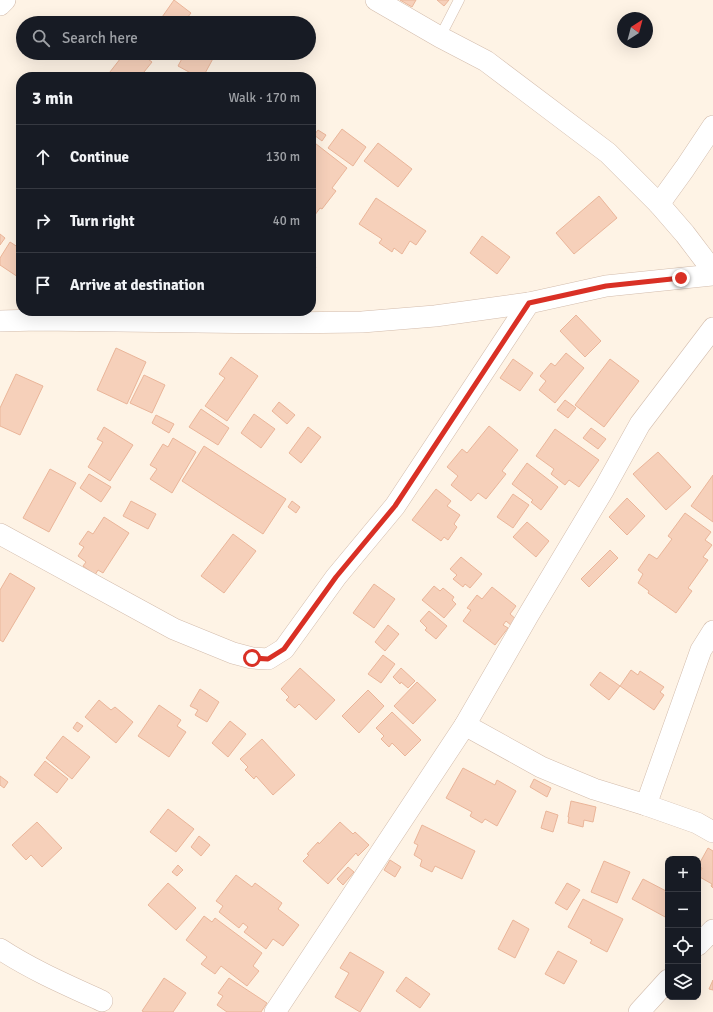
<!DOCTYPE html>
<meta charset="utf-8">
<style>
:root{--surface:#171b24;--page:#20242c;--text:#f1f3f6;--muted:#9ea1a6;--line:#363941}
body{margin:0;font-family:Signika,sans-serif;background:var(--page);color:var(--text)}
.controls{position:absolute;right:12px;bottom:12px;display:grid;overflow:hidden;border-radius:8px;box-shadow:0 4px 16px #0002}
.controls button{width:36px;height:36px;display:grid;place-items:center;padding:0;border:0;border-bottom:1px solid var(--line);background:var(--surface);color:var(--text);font:20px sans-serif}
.compass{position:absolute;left:617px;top:12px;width:36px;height:36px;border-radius:50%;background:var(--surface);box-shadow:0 4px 16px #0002;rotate:36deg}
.stop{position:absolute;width:12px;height:12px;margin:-9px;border:3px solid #d93025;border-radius:50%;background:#fff}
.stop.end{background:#d93025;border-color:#fff;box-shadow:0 1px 4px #0008}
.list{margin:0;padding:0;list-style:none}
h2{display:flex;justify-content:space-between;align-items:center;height:52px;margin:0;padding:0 16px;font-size:17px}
h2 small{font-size:13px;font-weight:400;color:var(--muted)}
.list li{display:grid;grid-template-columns:26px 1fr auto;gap:12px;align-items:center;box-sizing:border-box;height:64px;padding:0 16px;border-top:1px solid var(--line)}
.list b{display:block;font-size:15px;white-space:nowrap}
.list em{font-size:13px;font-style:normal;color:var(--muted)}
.icon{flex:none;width:22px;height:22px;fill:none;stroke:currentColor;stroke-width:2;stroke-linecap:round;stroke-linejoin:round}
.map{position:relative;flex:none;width:713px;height:1012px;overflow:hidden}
.search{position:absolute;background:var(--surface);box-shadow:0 4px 16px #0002;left:16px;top:16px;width:300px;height:44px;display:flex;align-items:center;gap:10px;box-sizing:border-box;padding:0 14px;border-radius:22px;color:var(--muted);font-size:15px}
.panel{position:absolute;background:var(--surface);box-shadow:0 4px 16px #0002;left:16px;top:72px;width:300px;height:244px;border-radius:16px}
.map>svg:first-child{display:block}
</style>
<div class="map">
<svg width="713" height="1012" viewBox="0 0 713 1012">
<rect width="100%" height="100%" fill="#fef3e5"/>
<g fill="#f6d0ba" stroke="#eab599">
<path d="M174,0L191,13L183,23H164L160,20Z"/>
<path d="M400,0H416L412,7Z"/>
<path d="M437,0H449L444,6Z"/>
<path d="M133,53H140L152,62L140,77H106L124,54L129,58Z"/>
<path d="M185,53H216L203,77H198L178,66Z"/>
<path d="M342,129L366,147L353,166L328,148Z"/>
<path d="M318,130L326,135L322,141L314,135Z"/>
<path d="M311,140L347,168L332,188L336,191L322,209L320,208L312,219L311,218Z"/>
<path d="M378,143L412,169L398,187L364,161Z"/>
<path d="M599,196L617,218L574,254L556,233Z"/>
<path d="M376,198L426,231L416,245L410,241L402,254L394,248L392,252L379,243L382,239L359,224Z"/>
<path d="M0,234L5,238L0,245Z"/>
<path d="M482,236L510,257L497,274L470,253Z"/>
<path d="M10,242L21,249V279L0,265V258Z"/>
<path d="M311,264L316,267L311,274Z"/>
<path d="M576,315L601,341L585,357L560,331Z"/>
<path d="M116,348L146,362L127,404L97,390Z"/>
<path d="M566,353L584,368L555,403L539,390L546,381L540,376L551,363L555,366Z"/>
<path d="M231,357L258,376L227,421L205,406L225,378L219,374Z"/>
<path d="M513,359L533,373L520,391L500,378Z"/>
<path d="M610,359L639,381L604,427L575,405Z"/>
<path d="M16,374L43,386L20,435L0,426V408Z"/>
<path d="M144,375L165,385L152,413L130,403Z"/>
<path d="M565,400L576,408L568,418L557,410Z"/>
<path d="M279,402L295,415L287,424L272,411Z"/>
<path d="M201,409L229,428L218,445L189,427Z"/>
<path d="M254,414L275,429L261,448L241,433Z"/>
<path d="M156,415L174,424L169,433L152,423Z"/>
<path d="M489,426L518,450L502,471L506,474L486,499L478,493L471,501L451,485L458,476L447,467L462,449L467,453Z"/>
<path d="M104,427L133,445L110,481L88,467L103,442L97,439Z"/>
<path d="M308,427L321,437L301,463L289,453Z"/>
<path d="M591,428L606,439L598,449L583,438Z"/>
<path d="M555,429L599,460L579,487L569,480L565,485L551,474L554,469L536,456Z"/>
<path d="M173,438L196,452L172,493L150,479L157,469L150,465L163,444L168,447Z"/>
<path d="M204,446L286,499L263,534L182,481Z"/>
<path d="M658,452L691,487L666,510L633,474Z"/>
<path d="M527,463L558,487L541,510L531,502L533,500L512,484Z"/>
<path d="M50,469L76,483L49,532L23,518Z"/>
<path d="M89,474L111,487L101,502L80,488Z"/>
<path d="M713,475V522L691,506Z"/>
<path d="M436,489L451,501L447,506L460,515L454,524L457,527L448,540L444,537L441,541L412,520Z"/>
<path d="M513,494L529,505L513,528L497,517Z"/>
<path d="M627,498L645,516L627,535L609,517Z"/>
<path d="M131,501L156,514L148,529L123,516Z"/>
<path d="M292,501L300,507L296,513L288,507Z"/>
<path d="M685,513L711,532L705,540L712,545L703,557L708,560L688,588L692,591L676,613L648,593L649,591L638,583L643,574L638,570L649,554L657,559L672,539L668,536Z"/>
<path d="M104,517L129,533L103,573L98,570L95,575L83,566L86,562L78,556L84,547L79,544L88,531L93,534Z"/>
<path d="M527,522L549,541L536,557L513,537Z"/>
<path d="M233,534L256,551L224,593L201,576Z"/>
<path d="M610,550L618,558L589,587L581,579Z"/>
<path d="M461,557L482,574L470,588L465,584L463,587L453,579L457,575L450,569Z"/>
<path d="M10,573L35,588L3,642L0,640V590Z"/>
<path d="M374,584L395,599L374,628L353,613Z"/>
<path d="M434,586L440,591L443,588L454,597L452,600L456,604L444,618L422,600Z"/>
<path d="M492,587L516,606L510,614L517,620L512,626L506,621L503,625L508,628L495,645L463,621L471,610L467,608L477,595L482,599Z"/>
<path d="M429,611L447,626L436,639L425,630L427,628L420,621Z"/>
<path d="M388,625L399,634L385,651L375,642Z"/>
<path d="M383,655L395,664L381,683L368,674Z"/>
<path d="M300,668L335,700L316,720L299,704L295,708L286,700L289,697L281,689Z"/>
<path d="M401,668L415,681L408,688L401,682L400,684L393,677Z"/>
<path d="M631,670L638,675L640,671L664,687L660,692L664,695L654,710L620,686Z"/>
<path d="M600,672L620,686L609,700L590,685Z"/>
<path d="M417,682L436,700L413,724L394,706Z"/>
<path d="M200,689L219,702L207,722L195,715L198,710L190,706Z"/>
<path d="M368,690L384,706L359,733L342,716Z"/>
<path d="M99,700L111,710L115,707L133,722L116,743L85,717Z"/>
<path d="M159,705L181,720L177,726L186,732L169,757L138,736Z"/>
<path d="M392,712L421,740L405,756L392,743L389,747L381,739L384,736L376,728Z"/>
<path d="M230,721L246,734L228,757L212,743Z"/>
<path d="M77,722L83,726L78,732L73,728Z"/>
<path d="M63,736L90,757L72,779L46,758Z"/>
<path d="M262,739L295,775L273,795L256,776L254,779L245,770L248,767L240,759Z"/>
<path d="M45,761L68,779L57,793L34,775Z"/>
<path d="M463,768L495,785L497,780L516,791L497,826L485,819L482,823L470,816L472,812L446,798Z"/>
<path d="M0,776L8,782L4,788L0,785Z"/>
<path d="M534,779L551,788L547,797L530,787Z"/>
<path d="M571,801L596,807L593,822L584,820L583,827L568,823L569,817H568Z"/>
<path d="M168,809L194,829L176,852L150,832Z"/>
<path d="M546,811L558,815L553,832L541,828Z"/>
<path d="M37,822L62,848L42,867L31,855L26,860L12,845Z"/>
<path d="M340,822L353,834L355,832L369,845L358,856L356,853L328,884L303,861L309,855L307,854L318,842L319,844Z"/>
<path d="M422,825L475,851L462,879L435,866L432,872L420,866L422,860L414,855L418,845L414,843Z"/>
<path d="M199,836L210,845L201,856L191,847Z"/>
<path d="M708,848L713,851V888L711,886L712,884L698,876L702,868L698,866Z"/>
<path d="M390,860L401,867L395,877L384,870Z"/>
<path d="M604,861L630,872L617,903L591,892Z"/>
<path d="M178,865L183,870L177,876L172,872Z"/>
<path d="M348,867L354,872L343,885L337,879Z"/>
<path d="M236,875L252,887L255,883L282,903L278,909L299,925L283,946L273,939L266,949L244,932L248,927L243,923L239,928L219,912L223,906L216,901Z"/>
<path d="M643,879L668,892V916L667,918L632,899Z"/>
<path d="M168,883L196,908L176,930L148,905Z"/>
<path d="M567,883L580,890L567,910L555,903Z"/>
<path d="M583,899L623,919L607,952L590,943L592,940L568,927Z"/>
<path d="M204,916L212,922L215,918L262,953L253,966L259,971L247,986L221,966L215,974L201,964L207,957L186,940Z"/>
<path d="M513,920L529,929L515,958L498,949Z"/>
<path d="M558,951L577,961L564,984L545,974Z"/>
<path d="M350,952L384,972L360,1012L335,997L349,973L340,968Z"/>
<path d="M406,977L430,994L420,1008L396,991Z"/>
<path d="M164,978L186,993L173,1012H144L142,1011Z"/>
<path d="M229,978L267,1003L261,1012H227L217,1005L223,996L218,993Z"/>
<path d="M713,980V990L709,989Z"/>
</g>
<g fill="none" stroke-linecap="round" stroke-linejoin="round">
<g stroke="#d3bcac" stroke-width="11">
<path id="service" d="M440,37L459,0"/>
</g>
<g stroke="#d3bcac" stroke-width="22">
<g id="minor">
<path d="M376,0L440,37L486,61L608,153L659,204L685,234L713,271"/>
<path d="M0,5L5,0"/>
<path d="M659,204L685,168L713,126"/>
<path d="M0,321L38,320L281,323L362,322L435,316L529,303L606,286L713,275"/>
<path d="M0,534L174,629L233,653L252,658L268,659L284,649L336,577L395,506L529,303"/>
<path d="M465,725L541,767L594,789L646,805L697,823L713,832"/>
<path d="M646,805L701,650L713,631"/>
<path d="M698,945L713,930"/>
<path d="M0,949C32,970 67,985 102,1001"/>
<path d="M275,1012L465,725L529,614L604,489L640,424L713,328"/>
<path d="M639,1012L668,980"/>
</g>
</g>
<use href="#service" stroke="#fff" stroke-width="10"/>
<use href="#minor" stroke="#fff" stroke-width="21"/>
</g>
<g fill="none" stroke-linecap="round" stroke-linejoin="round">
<path stroke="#d93025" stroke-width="5" d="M252,658L268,659L284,649L336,577L395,506L529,303L606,286L681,278"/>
</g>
</svg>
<div class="controls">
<button>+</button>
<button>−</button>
<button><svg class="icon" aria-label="locate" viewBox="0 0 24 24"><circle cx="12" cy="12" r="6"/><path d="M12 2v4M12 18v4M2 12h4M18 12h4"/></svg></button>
<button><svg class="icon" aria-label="layers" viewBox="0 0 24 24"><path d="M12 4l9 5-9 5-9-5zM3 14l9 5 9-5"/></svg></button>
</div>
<svg class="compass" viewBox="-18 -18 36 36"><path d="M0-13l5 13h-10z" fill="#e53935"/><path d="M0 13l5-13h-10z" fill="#9ea1a6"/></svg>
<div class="stop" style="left:252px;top:658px"></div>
<div class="stop end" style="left:681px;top:278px"></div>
<div class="search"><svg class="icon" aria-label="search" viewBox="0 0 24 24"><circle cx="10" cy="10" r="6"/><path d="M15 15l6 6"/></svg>Search here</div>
<section class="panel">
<h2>3 min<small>Walk · 170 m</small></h2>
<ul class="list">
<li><svg class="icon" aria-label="ahead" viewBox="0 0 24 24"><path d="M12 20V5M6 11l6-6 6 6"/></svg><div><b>Continue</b></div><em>130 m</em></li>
<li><svg class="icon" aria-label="right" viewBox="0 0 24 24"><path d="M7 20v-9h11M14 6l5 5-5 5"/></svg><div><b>Turn right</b></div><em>40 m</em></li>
<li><svg class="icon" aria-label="arrive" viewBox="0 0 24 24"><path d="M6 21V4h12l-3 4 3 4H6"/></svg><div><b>Arrive at destination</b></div></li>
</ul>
</section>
</div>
